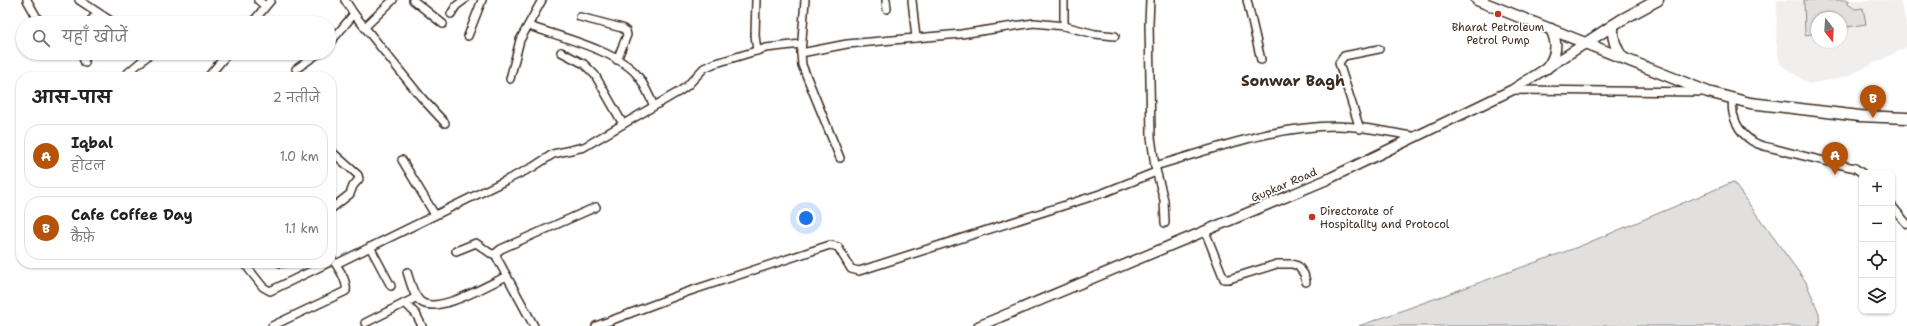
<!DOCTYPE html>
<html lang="hi">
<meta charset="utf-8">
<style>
:root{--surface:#fff;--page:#f2f2f2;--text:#222;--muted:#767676;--line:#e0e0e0;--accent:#b45309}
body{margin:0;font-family:"Shantell Sans","Playpen Sans Deva",sans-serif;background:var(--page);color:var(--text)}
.controls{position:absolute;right:12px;bottom:12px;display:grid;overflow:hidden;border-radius:8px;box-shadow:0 1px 3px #0004}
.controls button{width:36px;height:36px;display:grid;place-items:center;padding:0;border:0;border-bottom:1px solid var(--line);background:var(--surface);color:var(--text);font:20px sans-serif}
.compass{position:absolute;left:1811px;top:12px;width:36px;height:36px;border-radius:50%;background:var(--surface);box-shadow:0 1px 3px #0004;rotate:163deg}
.you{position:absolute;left:806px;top:218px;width:14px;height:14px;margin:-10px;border:3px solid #fff;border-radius:50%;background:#1a73e8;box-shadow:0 0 0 6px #1a73e833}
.badge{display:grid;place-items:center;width:26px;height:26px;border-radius:50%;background:var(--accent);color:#fff;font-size:13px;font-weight:700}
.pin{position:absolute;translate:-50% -33px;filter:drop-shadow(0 1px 2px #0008)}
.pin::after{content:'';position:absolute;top:21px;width:14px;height:12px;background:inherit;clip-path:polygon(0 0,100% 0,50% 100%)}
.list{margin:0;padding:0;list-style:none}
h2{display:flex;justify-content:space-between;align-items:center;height:52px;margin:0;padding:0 16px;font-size:17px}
h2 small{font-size:13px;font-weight:400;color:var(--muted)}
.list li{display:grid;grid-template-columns:26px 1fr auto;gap:12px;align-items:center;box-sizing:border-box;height:64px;margin:0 8px 8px;padding:0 8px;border:1px solid var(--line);border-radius:16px}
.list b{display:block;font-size:15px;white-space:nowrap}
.list p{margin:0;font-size:13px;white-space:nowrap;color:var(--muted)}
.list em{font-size:13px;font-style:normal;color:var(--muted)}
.icon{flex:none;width:22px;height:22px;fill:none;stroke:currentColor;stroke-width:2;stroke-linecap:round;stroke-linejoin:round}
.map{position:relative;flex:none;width:1907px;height:326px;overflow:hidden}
.search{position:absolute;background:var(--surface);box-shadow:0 1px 3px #0004;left:16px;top:16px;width:320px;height:44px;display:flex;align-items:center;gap:10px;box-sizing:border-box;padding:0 14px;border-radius:22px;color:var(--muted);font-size:15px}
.panel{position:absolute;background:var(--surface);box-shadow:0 1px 3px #0004;left:16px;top:72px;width:320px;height:196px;border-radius:16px}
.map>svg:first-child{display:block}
</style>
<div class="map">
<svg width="1907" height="326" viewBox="0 0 1907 326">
<rect width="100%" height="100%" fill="#fff"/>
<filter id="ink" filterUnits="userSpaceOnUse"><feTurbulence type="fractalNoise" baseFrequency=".025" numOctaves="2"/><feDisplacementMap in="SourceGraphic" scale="8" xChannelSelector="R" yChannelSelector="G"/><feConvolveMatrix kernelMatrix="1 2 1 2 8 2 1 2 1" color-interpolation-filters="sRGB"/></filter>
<g filter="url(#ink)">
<path fill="#f1efee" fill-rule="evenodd" d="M1777,0H1900L1907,27V47L1848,76L1809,84L1780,64L1776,41ZM1817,18H1841V42H1817Z"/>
<g fill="#e2e0de" stroke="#8e857e">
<path d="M1804,0H1849L1848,4L1855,9L1863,8L1866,24L1841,28V18H1817V33L1805,35Z"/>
<path d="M1733,182L1806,282L1819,313L1820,326H1359L1578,247Z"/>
</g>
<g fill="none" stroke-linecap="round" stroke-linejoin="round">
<g stroke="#3b2a1e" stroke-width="10">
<g id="minor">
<path d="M27,0L40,23"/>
<path d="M79,0L114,23"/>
<path d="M258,0L265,6"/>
<path d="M345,0L354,14L421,97L445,123"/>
<path d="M413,0L443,24"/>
<path d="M756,0L755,35L757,51"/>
<path d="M805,0L801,53L802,65L840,158"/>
<path d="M886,0L887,9"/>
<path d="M912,0L916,38"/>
<path d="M1150,0L1149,23L1151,137L1155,166L1164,200L1165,223"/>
<path d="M1247,0L1261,60"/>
<path d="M451,14L456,6L464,0"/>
<path d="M580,17L622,28L626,31L627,35L617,60"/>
<path d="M88,23L98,13"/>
<path d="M252,23L271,0"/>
<path d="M1064,26V0"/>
<path d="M365,27L393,0"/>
<path d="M532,27C561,37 620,52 638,76C645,85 649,96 654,106"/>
<path d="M468,36L482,0"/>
<path d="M329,44L354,14"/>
<path d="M561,52L584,64L595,75L623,124"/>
<path d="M81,53L85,63"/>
<path d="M801,53L847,44L961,34L1034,23L1064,26L1095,34L1115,36"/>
<path d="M296,69L319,53"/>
<path d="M123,77L151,53"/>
<path d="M208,77L228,53"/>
<path d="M510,79L520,40L542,0"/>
<path d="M1512,90L1703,92"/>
<path d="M1733,99C1730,115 1738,132 1752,141C1759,146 1769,147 1776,149C1802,156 1829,162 1855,168L1862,173"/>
<path d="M1360,129L1339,63L1344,56L1379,49"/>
<path d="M402,160L435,215"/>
<path d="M1155,166C1214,149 1274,126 1337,126C1362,126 1388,132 1412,136"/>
<path d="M1892,206L1907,224"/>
<path d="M331,209L350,194L353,186L359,179L358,175L331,151"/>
<path d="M1205,231L1224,279H1229L1277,264H1292L1298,266L1304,274L1306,282"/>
<path d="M370,247L391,286"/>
<path d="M456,251L476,243L490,253L496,255"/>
<path d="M244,263L263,287L270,291L328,263"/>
<path d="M280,263H284"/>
<path d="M336,264L533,167L553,154L584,147L680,91L687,86L704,68L713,64L766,48L801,44"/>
<path d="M407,272C410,281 413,295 420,301C436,316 489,284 507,276"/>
<path d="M405,303L416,314L422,326"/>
<path d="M365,323L417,297"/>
<path d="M272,326L346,291C348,281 337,265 331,258"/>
<path d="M534,326L497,258L496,253L501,249L596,207"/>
<path d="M596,326L687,292L830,245L838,247L851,269L859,271L1103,193L1156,172"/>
</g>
</g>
<g stroke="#3b2a1e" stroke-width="12">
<path id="major" d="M979,326L1326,180L1512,90L1586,43"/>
</g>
<g stroke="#3b2a1e" stroke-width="13">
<g id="highway">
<path d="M1477,0L1708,92L1750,103L1860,116L1907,118"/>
<path d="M1613,25C1612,38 1615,48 1623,58"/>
<path d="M1586,43L1621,20L1658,0"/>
<path d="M1547,68C1557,55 1558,43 1551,29"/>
</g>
</g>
<use href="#minor" stroke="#fff" stroke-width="7"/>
<use href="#major" stroke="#fff" stroke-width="9"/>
<use href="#highway" stroke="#fff" stroke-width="10"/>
</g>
</g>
<g fill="#c8321e" stroke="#fff" stroke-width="1.5">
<circle cx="1498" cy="14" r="4"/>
<circle cx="1312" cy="217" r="4"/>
</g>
<g text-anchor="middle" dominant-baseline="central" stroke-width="3.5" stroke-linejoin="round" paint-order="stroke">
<g font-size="11" fill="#3b2a1e" stroke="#fff">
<text x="1498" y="27">Bharat Petroleum<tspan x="1498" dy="13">Petrol Pump</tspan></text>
<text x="1320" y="211" text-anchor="start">Directorate of<tspan x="1320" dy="13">Hospitality and Protocol</tspan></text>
</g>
<g font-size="11" fill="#3b2a1e" stroke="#fff">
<text transform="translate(1284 185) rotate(-23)">Gupkar Road</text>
</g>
<g font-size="15" font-weight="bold" fill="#3b2a1e" stroke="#fff">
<text x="1293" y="81">Sonwar Bagh</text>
</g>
</g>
</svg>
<div class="controls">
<button>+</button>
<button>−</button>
<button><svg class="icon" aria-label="locate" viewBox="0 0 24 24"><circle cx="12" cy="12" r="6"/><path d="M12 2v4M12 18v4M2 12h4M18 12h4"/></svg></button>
<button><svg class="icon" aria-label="layers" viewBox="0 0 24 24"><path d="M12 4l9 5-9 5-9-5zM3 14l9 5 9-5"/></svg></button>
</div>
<svg class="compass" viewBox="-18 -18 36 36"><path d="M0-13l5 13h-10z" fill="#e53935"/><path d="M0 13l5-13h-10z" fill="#767676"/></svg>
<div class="you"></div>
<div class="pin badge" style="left:1835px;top:175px">A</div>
<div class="pin badge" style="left:1873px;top:118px">B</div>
<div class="search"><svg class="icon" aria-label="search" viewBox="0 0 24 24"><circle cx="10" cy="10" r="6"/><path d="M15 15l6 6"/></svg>यहाँ खोजें</div>
<section class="panel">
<h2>आस-पास<small>2 नतीजे</small></h2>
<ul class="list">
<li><span class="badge">A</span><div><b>Iqbal</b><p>होटल</p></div><em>1.0 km</em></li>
<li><span class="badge">B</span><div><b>Cafe Coffee Day</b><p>कैफ़े</p></div><em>1.1 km</em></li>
</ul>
</section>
</div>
